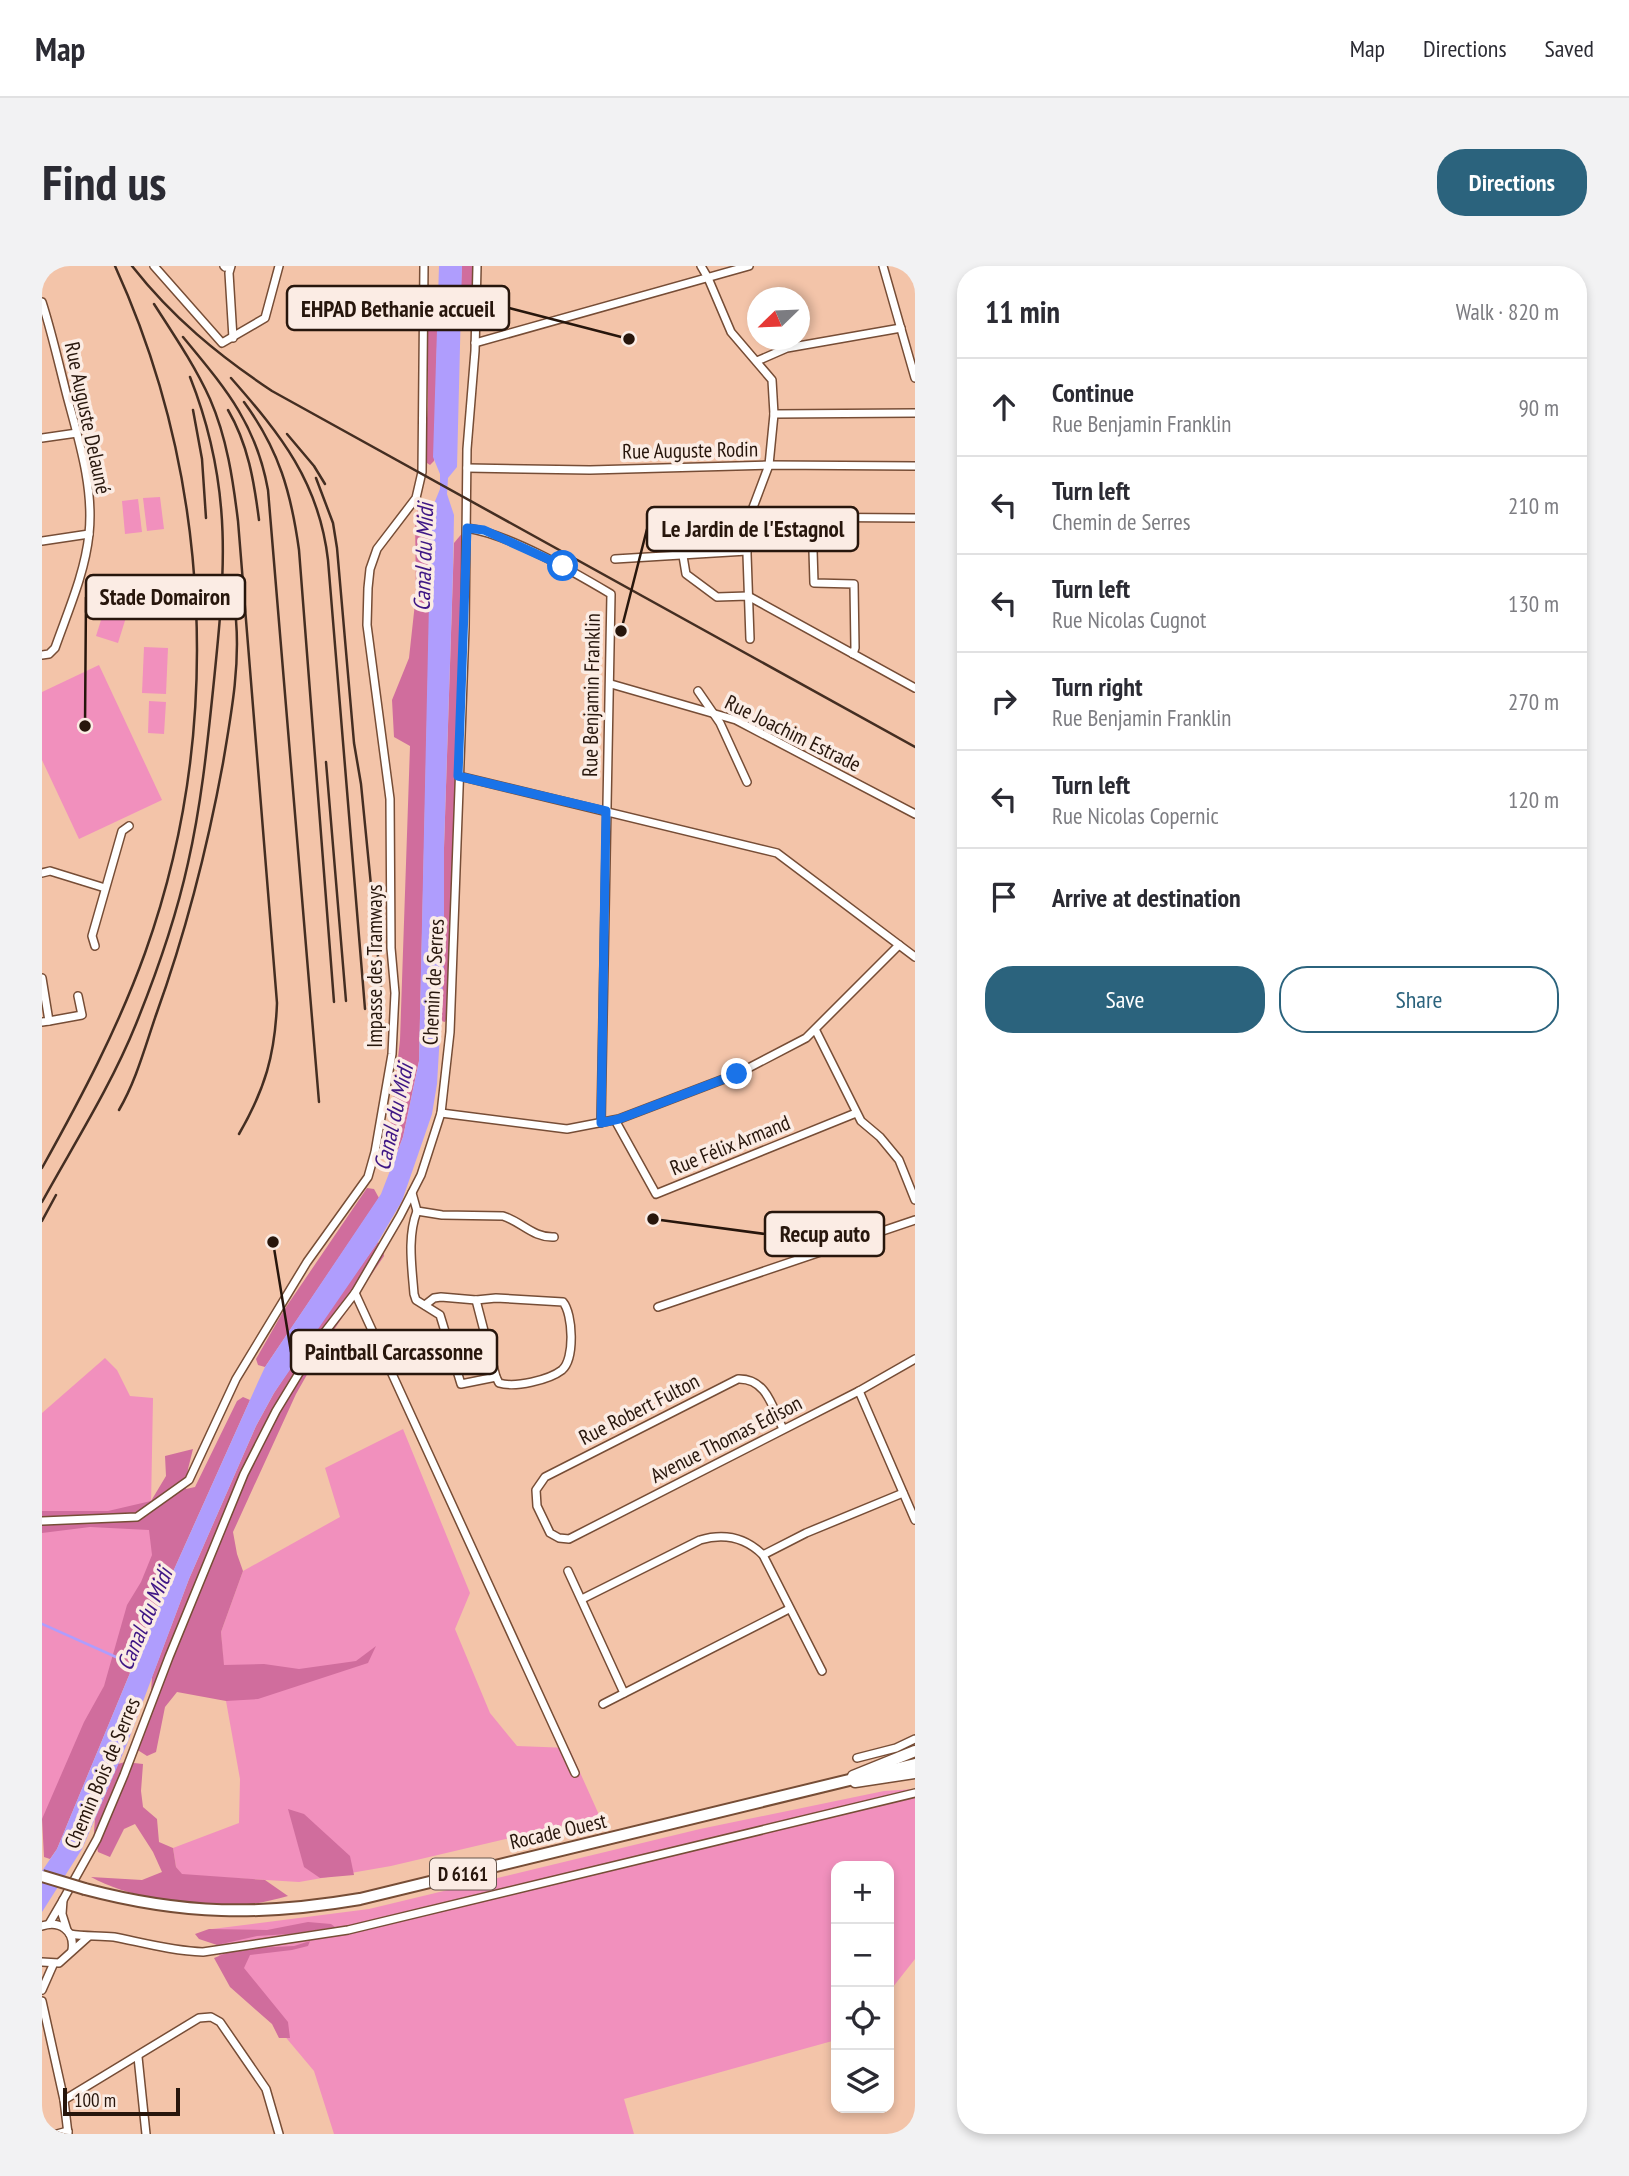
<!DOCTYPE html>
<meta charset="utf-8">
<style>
:root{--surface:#fff;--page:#f2f2f3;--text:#2b2b33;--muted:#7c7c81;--line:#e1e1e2;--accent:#2b637d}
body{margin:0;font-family:"PT Sans Narrow",sans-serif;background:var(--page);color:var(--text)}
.controls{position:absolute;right:21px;bottom:21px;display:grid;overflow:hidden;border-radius:14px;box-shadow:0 4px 10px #0003}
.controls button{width:63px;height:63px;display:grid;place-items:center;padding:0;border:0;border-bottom:2px solid var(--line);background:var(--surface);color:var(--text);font:35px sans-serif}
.compass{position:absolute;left:705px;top:21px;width:63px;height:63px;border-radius:50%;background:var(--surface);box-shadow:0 4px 10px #0003;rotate:247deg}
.scale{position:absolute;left:21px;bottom:18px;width:117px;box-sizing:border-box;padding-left:7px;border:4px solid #27160c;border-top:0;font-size:19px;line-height:24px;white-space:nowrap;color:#27160c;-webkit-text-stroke:5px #fbece4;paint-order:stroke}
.stop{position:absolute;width:21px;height:21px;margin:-16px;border:5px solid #1a73e8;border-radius:50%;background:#fff}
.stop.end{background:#1a73e8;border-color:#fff;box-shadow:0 2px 7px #0008}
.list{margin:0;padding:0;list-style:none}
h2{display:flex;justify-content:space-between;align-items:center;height:91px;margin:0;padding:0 28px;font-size:30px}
h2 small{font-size:23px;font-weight:400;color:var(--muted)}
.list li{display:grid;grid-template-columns:46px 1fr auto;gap:21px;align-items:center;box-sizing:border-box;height:98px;padding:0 28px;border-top:2px solid var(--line)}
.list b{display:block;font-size:26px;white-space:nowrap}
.list p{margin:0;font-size:23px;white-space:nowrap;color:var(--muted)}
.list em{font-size:23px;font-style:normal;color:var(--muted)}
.actions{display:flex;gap:14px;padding:21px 28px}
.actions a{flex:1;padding:16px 0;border:2px solid var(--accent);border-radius:28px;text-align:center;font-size:24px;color:var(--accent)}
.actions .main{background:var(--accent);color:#fff}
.icon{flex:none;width:38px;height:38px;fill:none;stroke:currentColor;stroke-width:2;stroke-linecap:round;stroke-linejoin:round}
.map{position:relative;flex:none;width:873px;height:1868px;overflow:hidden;border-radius:28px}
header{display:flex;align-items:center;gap:42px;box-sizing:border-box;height:98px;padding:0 35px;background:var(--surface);border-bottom:2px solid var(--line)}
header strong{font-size:33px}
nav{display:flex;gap:38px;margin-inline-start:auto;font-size:24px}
.intro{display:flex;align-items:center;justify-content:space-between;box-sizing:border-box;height:168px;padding:0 42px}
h1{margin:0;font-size:49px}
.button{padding:18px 32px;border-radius:28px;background:var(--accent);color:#fff;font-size:24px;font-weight:700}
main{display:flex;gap:42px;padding:0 42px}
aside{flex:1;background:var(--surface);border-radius:28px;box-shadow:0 4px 10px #0003}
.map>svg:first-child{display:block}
</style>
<header>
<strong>Map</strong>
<nav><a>Map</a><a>Directions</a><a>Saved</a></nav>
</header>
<div class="intro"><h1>Find us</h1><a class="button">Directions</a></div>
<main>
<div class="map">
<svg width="873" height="1868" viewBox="0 0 873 1868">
<rect width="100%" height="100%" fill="#f3c4a9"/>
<g fill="#f190bd">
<path d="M118,231L122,263L105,265L101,232Z"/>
<path d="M96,233L100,266L83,268L80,235Z"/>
<path d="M68,325L90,332L76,377L54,370Z"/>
<path d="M102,381L126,382L124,428L100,427Z"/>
<path d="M57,399L120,534L37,573L0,494V426Z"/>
<path d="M107,435L124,436L122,468L106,467Z"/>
<path d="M63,1092L75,1104L88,1130L111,1132L109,1240L122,1270L64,1416L0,1554V1147Z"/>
<path d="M361,1163L428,1327L413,1363L448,1447L475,1480L527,1482L558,1551L349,1600L257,1616L140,1609L134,1601L131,1582L197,1557L198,1513L184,1435L179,1366L201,1305L298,1251L283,1202Z"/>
<path d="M873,1523V1693L847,1726V1600H794V1774L582,1833L592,1868H292L272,1805L178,1693L170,1663L327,1643L658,1563L842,1525Z"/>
</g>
<g fill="#d06d9d">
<path d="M420,0H433L432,34L424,40L418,35Z"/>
<path d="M390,39L396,41L392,195L388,199L382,195L386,139V46Z"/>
<path d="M382,234L390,239L377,795L361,871L356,884L346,881L358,774L368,480L352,471L350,434L367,392L374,328L373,249Z"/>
<path d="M422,265L406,749L403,756L399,755L402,582L412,277Z"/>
<path d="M325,922L332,923L337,932L223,1101L216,1099L214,1093L242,1044Z"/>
<path d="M336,976L341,983L342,990L283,1077L254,1128L191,1266L195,1288L201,1305L179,1366L182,1399L222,1398L257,1403L314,1395L334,1380L326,1397L216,1433L184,1435L135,1426L123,1441L114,1486L105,1490L91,1481L108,1440L110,1411L147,1313L214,1160L232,1127L272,1066Z"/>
<path d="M201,1131L208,1134L117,1337L15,1583L8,1593L2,1591L0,1553L42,1456L62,1420L85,1339L99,1316L110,1289L107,1264L48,1261L0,1267V1245H66L109,1235L124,1210L123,1190L151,1183L146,1203L144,1223L153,1221L195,1135Z"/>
<path d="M83,1496L101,1498L99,1525L101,1541L115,1553L117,1576L131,1582L134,1601L140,1608L223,1614L246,1630C234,1633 221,1637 209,1638C163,1641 89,1634 49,1611L100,1614L120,1606L111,1586L93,1558L82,1563L68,1591L56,1586L52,1565L53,1553L76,1498Z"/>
<path d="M246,1543L262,1548L308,1590L312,1609L278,1612L262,1601Z"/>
<path d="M266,1656L289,1658L293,1661L247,1668L215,1670L175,1679L157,1673L153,1668L167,1663L225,1664Z"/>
<path d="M268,1675L266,1680L250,1684L208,1689L202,1702L246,1756L248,1772H237L230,1758L188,1721L172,1692L194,1683L252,1680Z"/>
</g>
<path fill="#af9dfd" d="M397,0H420L415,201L406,212L405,228L412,249L411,305L402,582V700L395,818L390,848L360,935L336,976L232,1127L214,1160L147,1313L85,1478L40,1583L0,1646V1605L15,1583L117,1337L216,1116L223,1101L339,928L361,871L377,795L389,245L398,223V208L391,191Z"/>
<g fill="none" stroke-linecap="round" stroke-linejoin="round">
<path stroke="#af9dfd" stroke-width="2.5" d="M0,1358L74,1391"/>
<g stroke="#764d36" stroke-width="10">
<g id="minor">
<path d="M112,0L180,77L223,52L237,0"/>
<path d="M182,0L183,1"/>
<path d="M189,0L187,7L191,72"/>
<path d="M659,0L666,12L689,66L730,114L732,148L727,199L704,260L708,373"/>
<path d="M841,0L873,112"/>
<path d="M0,36C10,67 17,99 25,130C37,175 52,222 47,268C43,307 26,345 13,382L7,388L0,389"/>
<path d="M433,77L707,0"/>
<path d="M715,95L745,82L859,62"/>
<path d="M732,148L873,147"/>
<path d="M0,172L35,167"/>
<path d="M425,202L548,204L727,199L873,200"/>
<path d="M707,251L873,252"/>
<path d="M770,252L772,317L812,318L813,382L811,388"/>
<path d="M425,262C469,269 530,305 569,328L559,857"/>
<path d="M0,275L47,268"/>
<path d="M641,290L644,308L675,331L706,330L873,422"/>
<path d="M573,293L705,285"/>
<path d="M569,418L694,454L873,548"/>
<path d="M656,425L678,457L705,516"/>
<path d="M417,510L735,587L873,691"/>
<path d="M0,607L8,605L63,622"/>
<path d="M53,680L50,670L80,565L87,560"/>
<path d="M0,712L7,755L0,756"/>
<path d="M7,755L40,749L36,730"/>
<path d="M774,765L819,855L838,871L857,894L873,934"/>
<path d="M399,847L525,863L577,853L695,808L764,772L857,679"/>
<path d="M573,854L614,928L814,847"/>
<path d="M370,927L375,945L400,949L461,950C480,956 491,972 512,971"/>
<path d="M375,945C365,971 370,1001 372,1028L374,1034L398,1049L419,1118L454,1111L434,1034"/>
<path d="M313,1027L533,1507"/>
<path d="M383,1039L392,1032L399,1031L434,1034L454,1032L521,1036C531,1048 533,1093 520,1104C507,1114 473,1122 457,1117L454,1111"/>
<path d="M616,1041L873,954"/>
<path d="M817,1125L873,1254"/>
<path d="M741,1163C730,1140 724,1112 696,1113L503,1211L494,1224L495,1240L508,1267L517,1272L527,1273L817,1125L873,1093"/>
<path d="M0,1255L95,1251L147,1214L194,1113L265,996L326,911L333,886L350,788L353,727L349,682L348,533L325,359L326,322L328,303L335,283L374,232L380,206L382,0"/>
<path d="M721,1289L764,1267L861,1227"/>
<path d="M526,1305L582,1427"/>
<path d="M540,1333L658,1274C682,1267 703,1271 721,1289L780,1405"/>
<path d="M561,1438L747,1343"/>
<path d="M815,1492L854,1482L873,1473"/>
<path d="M21,1634L55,1573L82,1509L127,1391L202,1208L234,1145L279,1071L313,1027L358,950L379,909L399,847L408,766L423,361L425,183L433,85L435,0"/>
<path d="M7,1658L21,1634L20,1648L25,1664"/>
<path d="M0,1660C18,1654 33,1665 30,1684"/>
<path d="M28,1668C43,1671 58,1669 72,1671C102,1677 131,1685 161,1686L306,1664L873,1527"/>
<path d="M0,1696L17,1697L46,1671"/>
<path d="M0,1724L11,1699"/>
<path d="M0,1735L22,1834L26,1868"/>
<path d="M96,1791L104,1868"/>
<path d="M22,1834L157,1752L169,1751L178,1756L224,1823L237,1868"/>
<path d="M15,1868L26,1865"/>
</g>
</g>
<g stroke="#764d36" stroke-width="13">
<g id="secondary">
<path d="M811,1510L873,1485"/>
<path d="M813,1516L873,1507"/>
</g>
</g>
<g stroke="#764d36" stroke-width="14">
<path id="primary" d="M43,1623C141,1649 218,1650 318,1633L873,1498"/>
</g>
<use href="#minor" stroke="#fff" stroke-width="7"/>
<use href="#secondary" stroke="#fff" stroke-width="10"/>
<use href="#primary" stroke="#fff" stroke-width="10"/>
<g stroke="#442e22" stroke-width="2.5">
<path d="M90,0C130,51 176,89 230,125L873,481"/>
<path d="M112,38C132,69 153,100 168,133C185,172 191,214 196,255L235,737C233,789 223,823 197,868"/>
<path d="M141,71C183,122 214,157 226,224L277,836"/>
<path d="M189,112C239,169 277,216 286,294L323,743"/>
<path d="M202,136C237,184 249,226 257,284L292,736"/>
<path d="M151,144L160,193L164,252"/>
<path d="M186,144C206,178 212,215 217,254"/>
<path d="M245,168L272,200L283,218"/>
<path d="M274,212L291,257L295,282L312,477L319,518L341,741"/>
<path d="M284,496L304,735"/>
<path d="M77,844C94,815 103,781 114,749C144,666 165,584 181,497C189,449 198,402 194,354"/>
<path d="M0,902C39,832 76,762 103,687C182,466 170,213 73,0"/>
<path d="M0,936C32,878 69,820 94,758C115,706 134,652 146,597C159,540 165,482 171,424C183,308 192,222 148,111"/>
<path d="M0,955L14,929"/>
</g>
<g stroke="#764d36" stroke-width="14" stroke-linecap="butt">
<path id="primary-bridge" d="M0,1610L43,1623"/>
</g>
<use href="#primary-bridge" stroke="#fff" stroke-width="10"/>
</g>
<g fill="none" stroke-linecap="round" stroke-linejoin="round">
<path stroke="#1a73e8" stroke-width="9" d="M521,300L442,264L425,262L416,510L564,545L559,857L577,853L695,808"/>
</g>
<g text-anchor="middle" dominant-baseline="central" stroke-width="7" stroke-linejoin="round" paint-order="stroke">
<rect fill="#fbece4" stroke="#67564d" stroke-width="2" x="388" y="1592.5" width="66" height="31" rx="5"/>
<g font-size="19" font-weight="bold" fill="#27160c">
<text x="421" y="1608">D 6161</text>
</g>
<g font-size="21" fill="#27160c" stroke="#fbece4">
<text transform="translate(46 152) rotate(78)">Rue Auguste Delauné</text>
<text transform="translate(648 184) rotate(-1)">Rue Auguste Rodin</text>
<text transform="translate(549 429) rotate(-89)">Rue Benjamin Franklin</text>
<text transform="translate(751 467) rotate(26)">Rue Joachim Estrade</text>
<text transform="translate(332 700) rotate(-90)">Impasse des Tramways</text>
<text transform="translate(391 716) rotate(-87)">Chemin de Serres</text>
<text transform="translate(688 879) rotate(-22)">Rue Félix Armand</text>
<text transform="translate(597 1143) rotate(-27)">Rue Robert Fulton</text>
<text transform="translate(684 1173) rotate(-27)">Avenue Thomas Edison</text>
<text transform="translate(60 1507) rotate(-67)">Chemin Bois de Serres</text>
<text transform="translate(516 1565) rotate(-13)">Rocade Ouest</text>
</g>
<g font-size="23" font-style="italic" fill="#3e1685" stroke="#fbece4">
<text transform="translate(381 291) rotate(-88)">Canal du Midi</text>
<text transform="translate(351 851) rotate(-77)">Canal du Midi</text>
<text transform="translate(102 1353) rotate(-67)">Canal du Midi</text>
</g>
</g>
<path fill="none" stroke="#27160c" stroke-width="2.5" d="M587 73L467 42M579 365L605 263M43 460L44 331M611 953L723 968M231 976L249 1086"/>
<g fill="#27160c" stroke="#fbece4" stroke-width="2.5">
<circle cx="587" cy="73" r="7"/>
<circle cx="579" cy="365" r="7"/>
<circle cx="43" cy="460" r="7"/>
<circle cx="611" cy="953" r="7"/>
<circle cx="231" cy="976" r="7"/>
</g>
<g fill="#fbece4" stroke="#27160c" stroke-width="2.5">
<rect x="245" y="20" width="222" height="44" rx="7"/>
<rect x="605" y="241" width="211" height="44" rx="7"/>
<rect x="44" y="309" width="159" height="44" rx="7"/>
<rect x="723" y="946" width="119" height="44" rx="7"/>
<rect x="249" y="1064" width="206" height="44" rx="7"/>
</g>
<g font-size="23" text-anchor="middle" font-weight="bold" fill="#27160c">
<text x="356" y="51">EHPAD Bethanie accueil</text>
<text x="711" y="271">Le Jardin de l'Estagnol</text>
<text x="123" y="339">Stade Domairon</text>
<text x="783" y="976">Recup auto</text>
<text x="352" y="1094">Paintball Carcassonne</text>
</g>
</svg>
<div class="controls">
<button>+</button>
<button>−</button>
<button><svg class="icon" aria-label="locate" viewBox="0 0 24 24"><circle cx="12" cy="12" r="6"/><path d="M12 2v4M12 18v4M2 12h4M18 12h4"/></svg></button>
<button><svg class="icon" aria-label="layers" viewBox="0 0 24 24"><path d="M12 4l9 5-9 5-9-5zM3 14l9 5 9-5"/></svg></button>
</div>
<svg class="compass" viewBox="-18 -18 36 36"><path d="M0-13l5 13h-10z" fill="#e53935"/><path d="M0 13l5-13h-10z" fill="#7c7c81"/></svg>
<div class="scale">100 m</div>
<div class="stop" style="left:521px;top:300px"></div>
<div class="stop end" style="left:695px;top:808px"></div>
</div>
<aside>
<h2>11 min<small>Walk · 820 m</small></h2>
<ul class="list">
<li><svg class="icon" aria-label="ahead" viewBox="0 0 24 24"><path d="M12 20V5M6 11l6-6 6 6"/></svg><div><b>Continue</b><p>Rue Benjamin Franklin</p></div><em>90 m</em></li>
<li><svg class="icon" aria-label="left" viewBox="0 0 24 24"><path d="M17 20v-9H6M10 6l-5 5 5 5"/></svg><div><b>Turn left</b><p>Chemin de Serres</p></div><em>210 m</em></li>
<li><svg class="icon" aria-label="left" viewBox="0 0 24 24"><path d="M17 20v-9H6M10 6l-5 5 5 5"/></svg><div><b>Turn left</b><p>Rue Nicolas Cugnot</p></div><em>130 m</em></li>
<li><svg class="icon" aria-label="right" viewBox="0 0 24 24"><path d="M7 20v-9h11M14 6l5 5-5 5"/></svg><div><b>Turn right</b><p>Rue Benjamin Franklin</p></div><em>270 m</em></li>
<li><svg class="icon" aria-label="left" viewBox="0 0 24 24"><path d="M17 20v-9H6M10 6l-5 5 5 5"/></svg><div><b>Turn left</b><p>Rue Nicolas Copernic</p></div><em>120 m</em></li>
<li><svg class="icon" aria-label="arrive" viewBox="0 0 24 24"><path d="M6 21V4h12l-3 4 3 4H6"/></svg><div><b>Arrive at destination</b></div></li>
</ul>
<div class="actions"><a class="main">Save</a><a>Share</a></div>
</aside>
</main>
